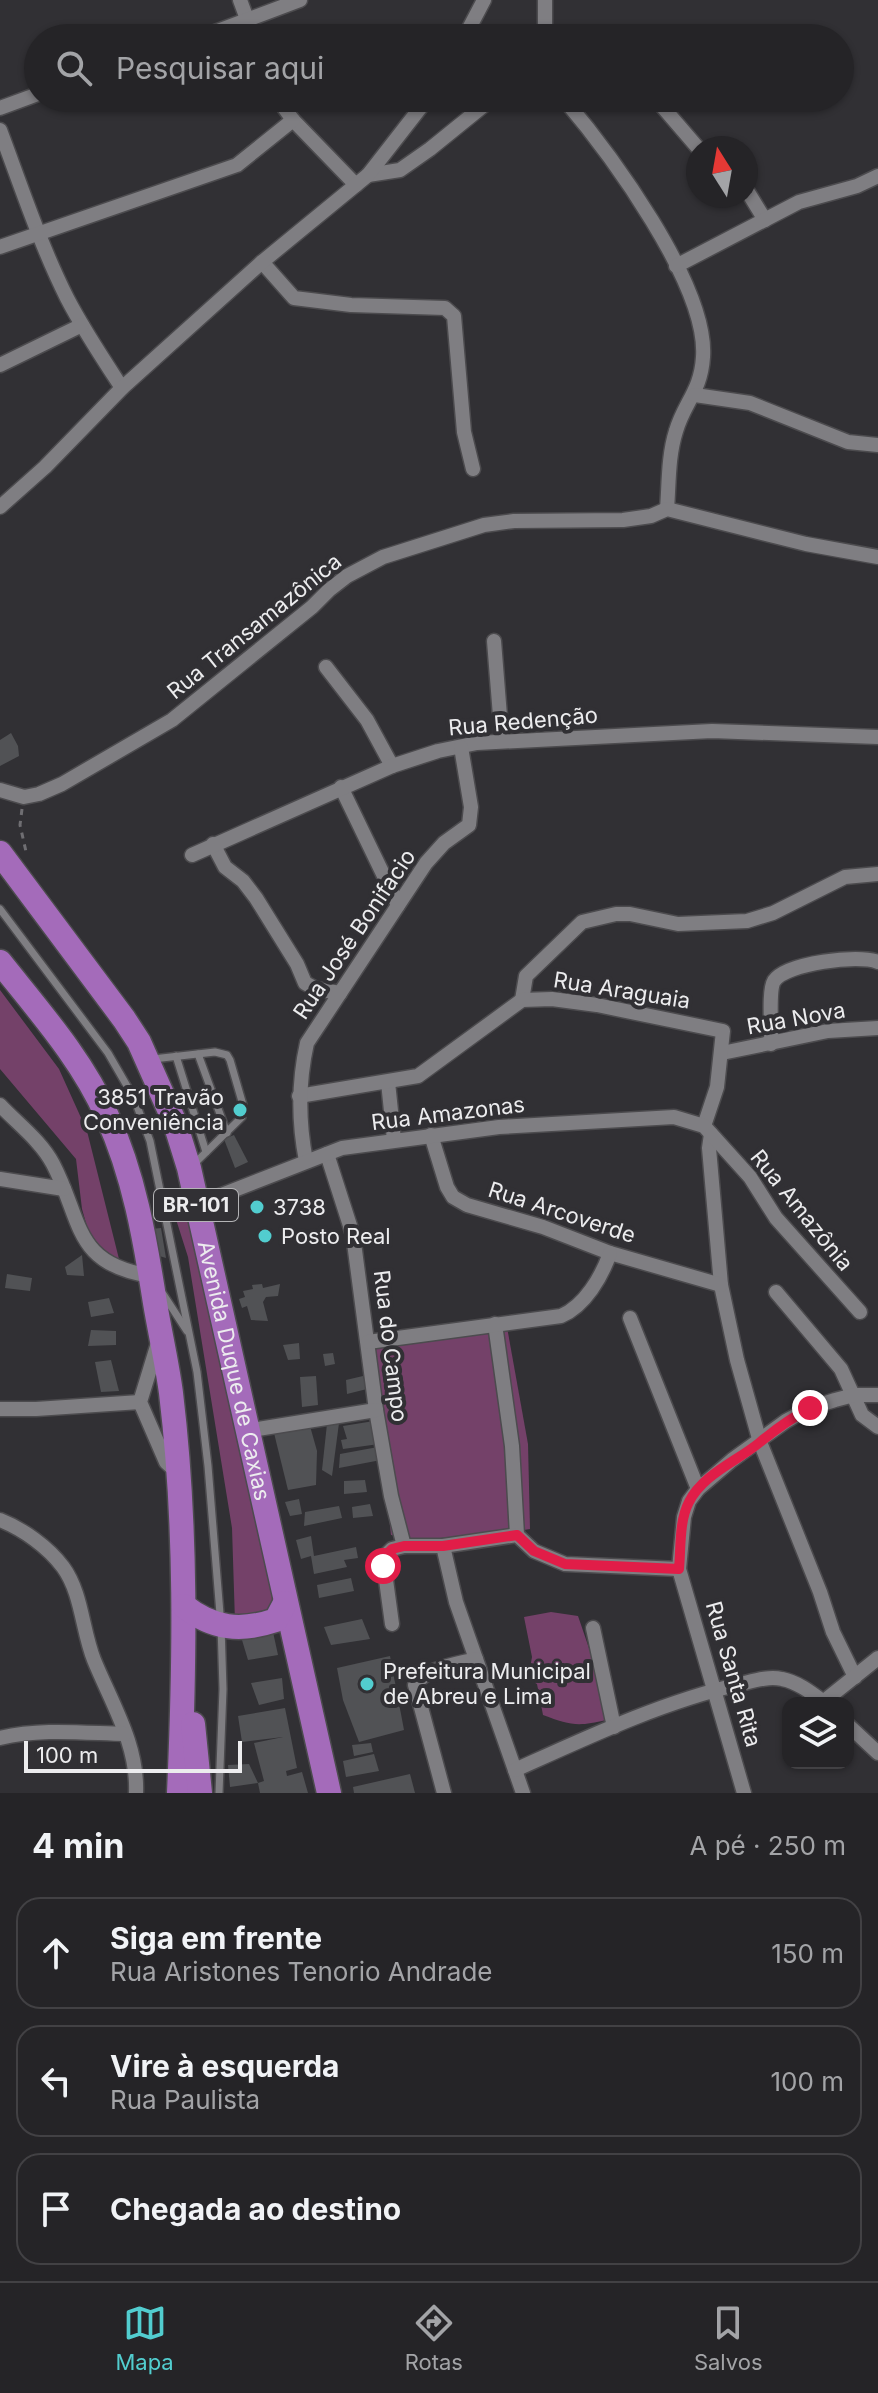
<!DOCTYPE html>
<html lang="pt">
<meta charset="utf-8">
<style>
:root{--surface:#252427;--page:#2d2c2f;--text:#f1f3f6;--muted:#a3a4a7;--line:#424144;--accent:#52cdcf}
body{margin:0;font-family:Inter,sans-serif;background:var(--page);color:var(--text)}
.controls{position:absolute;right:24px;bottom:24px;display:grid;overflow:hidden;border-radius:16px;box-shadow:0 2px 6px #0004}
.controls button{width:72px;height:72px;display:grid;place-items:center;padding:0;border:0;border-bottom:2px solid var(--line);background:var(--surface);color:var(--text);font:40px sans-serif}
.compass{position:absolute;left:686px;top:136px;width:72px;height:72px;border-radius:50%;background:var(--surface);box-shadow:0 2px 6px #0004;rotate:349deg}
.scale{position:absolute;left:24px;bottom:20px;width:218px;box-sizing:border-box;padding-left:8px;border:4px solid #ececee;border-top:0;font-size:22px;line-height:28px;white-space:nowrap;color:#ececee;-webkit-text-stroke:6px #313034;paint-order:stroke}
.stop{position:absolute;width:24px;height:24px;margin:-18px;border:6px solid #e11d48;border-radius:50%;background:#fff}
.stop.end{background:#e11d48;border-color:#fff;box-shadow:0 2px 8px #0008}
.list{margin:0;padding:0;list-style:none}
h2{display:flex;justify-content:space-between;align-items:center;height:104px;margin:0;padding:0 32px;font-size:34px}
h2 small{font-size:26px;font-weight:400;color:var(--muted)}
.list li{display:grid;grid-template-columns:52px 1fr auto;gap:24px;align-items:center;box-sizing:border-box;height:112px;margin:0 16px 16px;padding:0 16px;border:2px solid var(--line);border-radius:24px}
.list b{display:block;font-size:30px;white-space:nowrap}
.list p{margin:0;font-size:26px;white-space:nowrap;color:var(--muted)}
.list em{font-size:26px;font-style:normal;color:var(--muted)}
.icon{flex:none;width:44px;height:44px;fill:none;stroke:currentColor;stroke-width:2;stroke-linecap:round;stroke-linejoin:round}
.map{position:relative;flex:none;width:878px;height:1793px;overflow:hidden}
.search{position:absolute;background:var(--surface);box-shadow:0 2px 6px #0004;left:24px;right:24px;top:24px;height:88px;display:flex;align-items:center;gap:20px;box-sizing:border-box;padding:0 28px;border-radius:44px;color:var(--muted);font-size:30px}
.sheet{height:488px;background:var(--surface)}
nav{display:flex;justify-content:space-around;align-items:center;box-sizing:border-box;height:112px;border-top:2px solid var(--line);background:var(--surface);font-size:22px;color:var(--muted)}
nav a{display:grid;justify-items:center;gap:4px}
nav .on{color:var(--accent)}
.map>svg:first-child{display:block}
</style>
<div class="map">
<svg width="878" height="1793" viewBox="0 0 878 1793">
<rect width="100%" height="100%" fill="#313034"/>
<g fill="#744169">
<path d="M0,990L59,1069L87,1131L120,1263L97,1262L82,1209L76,1159L0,1069Z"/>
<path d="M189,1211L277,1615L235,1622L232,1528L188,1257L174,1213Z"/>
<path d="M505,1316L528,1444L530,1529L443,1543L391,1535L370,1337Z"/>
<path d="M551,1612L578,1616L592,1657L606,1720C578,1727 569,1725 543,1715L537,1684L528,1679L532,1657L524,1617Z"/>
</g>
<g fill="#515255">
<path d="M11,733L18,746L19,756L0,766V740Z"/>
<path d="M234,1135L248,1162L235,1168L224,1139Z"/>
<path d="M161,1228L166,1258L156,1255L151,1229Z"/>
<path d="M82,1255L84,1276L67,1275L65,1267Z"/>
<path d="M7,1274L32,1278L30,1291L5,1288Z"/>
<path d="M262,1284L263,1288L280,1284L278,1296L266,1297L263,1302L268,1321L251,1320L247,1306L242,1308L239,1299L245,1297L243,1291L253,1289L252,1285Z"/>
<path d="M109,1298L114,1313L91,1317L88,1302Z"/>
<path d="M91,1330L116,1331V1345L88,1346Z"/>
<path d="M299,1343L300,1359L288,1360L283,1345Z"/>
<path d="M333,1353L335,1364L325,1366L323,1354Z"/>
<path d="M111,1360L119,1391L101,1392L95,1362Z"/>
<path d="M316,1376L318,1405L302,1407L300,1377Z"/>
<path d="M363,1376L367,1389L347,1394L346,1380Z"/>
<path d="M374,1421L379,1444L343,1449L341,1440L347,1439L343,1426Z"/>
<path d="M339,1423L332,1476L322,1470L327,1424Z"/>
<path d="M310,1426L317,1451L316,1485L288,1490L274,1433Z"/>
<path d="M378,1447L381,1460L339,1468L340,1454Z"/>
<path d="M365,1480L367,1492L344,1494V1481Z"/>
<path d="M299,1499L302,1514L290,1516L285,1502Z"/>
<path d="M370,1504L373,1516L353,1518L352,1507Z"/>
<path d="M339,1506L342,1518L304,1526L305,1512Z"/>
<path d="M311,1536L314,1556L356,1547L358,1558L344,1560L347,1567L314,1574L311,1556L301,1559L296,1540Z"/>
<path d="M351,1578L354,1591L319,1598L317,1585Z"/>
<path d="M362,1619L370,1639L331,1645L324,1627Z"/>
<path d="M273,1632L278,1655L248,1660L242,1640Z"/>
<path d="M390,1656L404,1730L359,1742L343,1700L337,1668Z"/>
<path d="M282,1678L284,1699L259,1705L251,1683Z"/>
<path d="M285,1708L297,1768L286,1771L287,1776L302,1772L308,1793H260L258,1783L230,1787L228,1765L249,1764L258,1783L264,1781L254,1743L283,1737L242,1742L238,1716Z"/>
<path d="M371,1743L373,1752L354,1756L352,1745Z"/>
<path d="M374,1754L379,1771L346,1777L343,1761Z"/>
<path d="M410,1774L415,1793H354L353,1787Z"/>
</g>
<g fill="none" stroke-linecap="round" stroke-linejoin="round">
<g stroke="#4c4b4e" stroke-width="10">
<g id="service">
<path d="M0,909L108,1053L134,1098L150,1141L197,1372L208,1466L221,1626L223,1689L219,1793"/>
<path d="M198,1054L227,1133"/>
<path d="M176,1056L206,1152"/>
<path d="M153,1059L215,1052L227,1055L230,1060L243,1105L242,1117L194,1164"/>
<path d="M163,1294L187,1331"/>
</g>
</g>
<g stroke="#4c4b4e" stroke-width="17">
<g id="minor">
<path d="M240,0L254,38"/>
<path d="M545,0V38"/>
<path d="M199,38L300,0"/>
<path d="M464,38L484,0"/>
<path d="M277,98L293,120L356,185"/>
<path d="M563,98C609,152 708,285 703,357C701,391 684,403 676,431C668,456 669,484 667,509"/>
<path d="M655,98L698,148"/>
<path d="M0,108L38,94"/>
<path d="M0,130C21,186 40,244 67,298C83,329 103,359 122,388"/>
<path d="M368,175L400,170L430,149L493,98"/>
<path d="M746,189L765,220"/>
<path d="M0,247L237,165L293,120"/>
<path d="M262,262L294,298L351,305L445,308L454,316L464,432L473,469"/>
<path d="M676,266L799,202L857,186L878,176"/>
<path d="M0,365L82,325"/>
<path d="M695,395L750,403L848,442L878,445"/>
<path d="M0,507L45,467L122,388L262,262L368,175L428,98"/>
<path d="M494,641L502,741"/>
<path d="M326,667L367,720L392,766"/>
<path d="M341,787L398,905"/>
<path d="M0,790L24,797L39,794L62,784L172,720L312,607L329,590L347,576L383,557L484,525L514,521L623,520L651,516L667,509L806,544L878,557"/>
<path d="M213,844L225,867L243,881L256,898L297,964L305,983L316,989L340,993"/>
<path d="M192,855L392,766L438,751L477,743L712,731L878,737"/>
<path d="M522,1000L526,976L582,922L616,914H630L678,924L747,921L773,913L845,877L878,874"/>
<path d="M771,1044C772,1031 768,991 774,981C786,963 859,954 878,962"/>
<path d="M722,1053L828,1031L878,1028"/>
<path d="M388,1082L394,1140"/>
<path d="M299,1096L418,1076L522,1000L552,999L597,1005L723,1031L717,1087L704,1126"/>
<path d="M0,1105C18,1124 41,1141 53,1164C83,1222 73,1264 151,1276"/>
<path d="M711,1134L709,1148L721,1285L737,1360L760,1442L820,1592L833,1632L855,1677"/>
<path d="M431,1135L447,1187L453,1197L467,1205L543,1227L610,1253L721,1285"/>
<path d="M327,1154L353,1235L376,1410L391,1496L404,1546"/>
<path d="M306,1161C298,1120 298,1083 307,1043L426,863L444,843L469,825L471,807L461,747"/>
<path d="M0,1179L64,1189"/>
<path d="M196,1205L342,1148L499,1127L674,1117L704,1126L750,1177L776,1218L860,1312"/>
<path d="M776,1292L841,1369L862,1415L878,1427"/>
<path d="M630,1318L698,1489"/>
<path d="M495,1324L512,1446L517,1535"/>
<path d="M368,1342L561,1316C585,1306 602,1276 610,1253"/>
<path d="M158,1343L140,1402L166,1462L178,1473"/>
<path d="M0,1409H36L140,1402"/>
<path d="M246,1431L376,1410"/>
<path d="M0,1520C23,1529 48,1547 63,1567C82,1593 82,1630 94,1660C112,1704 138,1745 136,1793"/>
<path d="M443,1546L456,1602L523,1793"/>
<path d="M392,1624L383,1558L392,1549L404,1546H443L517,1535L534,1551L565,1564L679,1569"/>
<path d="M593,1628L614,1727"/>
<path d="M823,1702L878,1658"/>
<path d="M848,1725L878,1753"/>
<path d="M0,1738C40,1728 84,1733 125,1734"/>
<path d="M515,1770C588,1737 662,1702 740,1684C753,1681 768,1676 782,1679C798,1682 813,1694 825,1703"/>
<path d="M444,1793L415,1685C425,1668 458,1664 476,1659"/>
<path d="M744,1793L679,1569L684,1517L689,1501L698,1489L732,1460L786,1421L810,1408L835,1400L854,1395H878"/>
</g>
</g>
<g stroke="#4c4b4e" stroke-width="27">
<g id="trunk">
<path id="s1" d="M0,853L124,1019L139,1042L175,1123L189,1168L329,1793"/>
<path d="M0,962C38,1010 82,1059 107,1116C134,1175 145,1239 155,1303C160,1333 167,1363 171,1393C187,1526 185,1660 179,1793"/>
<path d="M184,1606C213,1629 241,1632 276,1620L285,1603"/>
<path d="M193,1724L200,1793"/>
</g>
</g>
<path stroke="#6f6e72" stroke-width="3" stroke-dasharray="6 6" stroke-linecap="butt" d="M22,809L20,825L27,856"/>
<use href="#service" stroke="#7f7e82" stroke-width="7"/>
<use href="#minor" stroke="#7f7e82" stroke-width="14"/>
<use href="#trunk" stroke="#a46bba" stroke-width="24"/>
</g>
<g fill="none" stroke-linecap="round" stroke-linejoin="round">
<path stroke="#e11d48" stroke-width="10" d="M383,1566V1558L392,1549L404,1546H443L517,1535L534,1551L565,1564L679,1569C681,1548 679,1521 689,1502C702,1475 737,1461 759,1443C776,1429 791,1418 810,1408"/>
</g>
<g fill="#52cdcf" stroke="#313034" stroke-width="3">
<circle cx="240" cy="1110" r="8"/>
<circle cx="257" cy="1207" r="8"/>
<circle cx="265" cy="1236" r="8"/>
<circle cx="367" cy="1684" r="8"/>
</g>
<g text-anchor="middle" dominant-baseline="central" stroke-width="8" stroke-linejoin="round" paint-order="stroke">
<rect fill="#313034" stroke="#b4b4b6" stroke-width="2" x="154" y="1189" width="84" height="32" rx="6"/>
<g font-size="20" font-weight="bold" fill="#ececee">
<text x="196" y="1205">BR-101</text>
</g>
<g font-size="22" fill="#ececee" stroke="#313034">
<text transform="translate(254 626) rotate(-39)">Rua Transamazônica</text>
<text transform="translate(523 721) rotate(-5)">Rua Redenção</text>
<text transform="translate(354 934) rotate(-56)">Rua José Bonifacio</text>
<text transform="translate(622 990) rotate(9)">Rua Araguaia</text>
<text transform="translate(796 1018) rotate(-10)">Rua Nova</text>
<text transform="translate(448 1113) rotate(-7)">Rua Amazonas</text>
<text transform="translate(802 1210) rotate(51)">Rua Amazônia</text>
<text transform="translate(562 1212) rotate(18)">Rua Arcoverde</text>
<text transform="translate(391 1346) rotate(83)">Rua do Campo</text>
<text stroke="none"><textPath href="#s1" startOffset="578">Avenida Duque de Caxias</textPath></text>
<text transform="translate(734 1674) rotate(74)">Rua Santa Rita</text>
</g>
<g font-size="22" fill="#ececee" stroke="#313034" text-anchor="start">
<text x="224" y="1097" text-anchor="end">3851 Travão<tspan x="224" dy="25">Conveniência</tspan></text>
<text x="273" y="1207">3738</text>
<text x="281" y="1236">Posto Real</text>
<text x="383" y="1671">Prefeitura Municipal<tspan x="383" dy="25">de Abreu e Lima</tspan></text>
</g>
</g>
</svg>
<div class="controls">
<button><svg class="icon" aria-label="layers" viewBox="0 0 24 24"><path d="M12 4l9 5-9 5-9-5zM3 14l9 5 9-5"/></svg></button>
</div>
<svg class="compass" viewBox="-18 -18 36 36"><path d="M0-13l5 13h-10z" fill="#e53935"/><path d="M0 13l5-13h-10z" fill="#a3a4a7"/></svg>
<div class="scale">100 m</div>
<div class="stop" style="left:383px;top:1566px"></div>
<div class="stop end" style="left:810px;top:1408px"></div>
<div class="search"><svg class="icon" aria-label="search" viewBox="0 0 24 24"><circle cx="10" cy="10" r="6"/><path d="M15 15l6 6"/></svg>Pesquisar aqui</div>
</div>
<section class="sheet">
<h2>4 min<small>A pé · 250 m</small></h2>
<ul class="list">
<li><svg class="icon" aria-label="ahead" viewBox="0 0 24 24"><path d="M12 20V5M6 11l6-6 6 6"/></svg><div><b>Siga em frente</b><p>Rua Aristones Tenorio Andrade</p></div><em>150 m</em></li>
<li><svg class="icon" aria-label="left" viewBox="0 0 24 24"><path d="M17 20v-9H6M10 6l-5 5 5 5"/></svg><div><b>Vire à esquerda</b><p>Rua Paulista</p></div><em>100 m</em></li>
<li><svg class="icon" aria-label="arrive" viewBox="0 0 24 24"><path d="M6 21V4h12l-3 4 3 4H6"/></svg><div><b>Chegada ao destino</b></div></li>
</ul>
</section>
<nav>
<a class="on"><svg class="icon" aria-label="map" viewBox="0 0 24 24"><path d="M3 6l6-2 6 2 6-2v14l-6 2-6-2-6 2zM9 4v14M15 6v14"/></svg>Mapa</a>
<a><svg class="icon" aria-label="directions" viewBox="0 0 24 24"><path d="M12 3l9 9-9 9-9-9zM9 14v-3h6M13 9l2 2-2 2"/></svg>Rotas</a>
<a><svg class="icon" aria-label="saved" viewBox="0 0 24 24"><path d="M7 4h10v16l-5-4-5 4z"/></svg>Salvos</a>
</nav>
